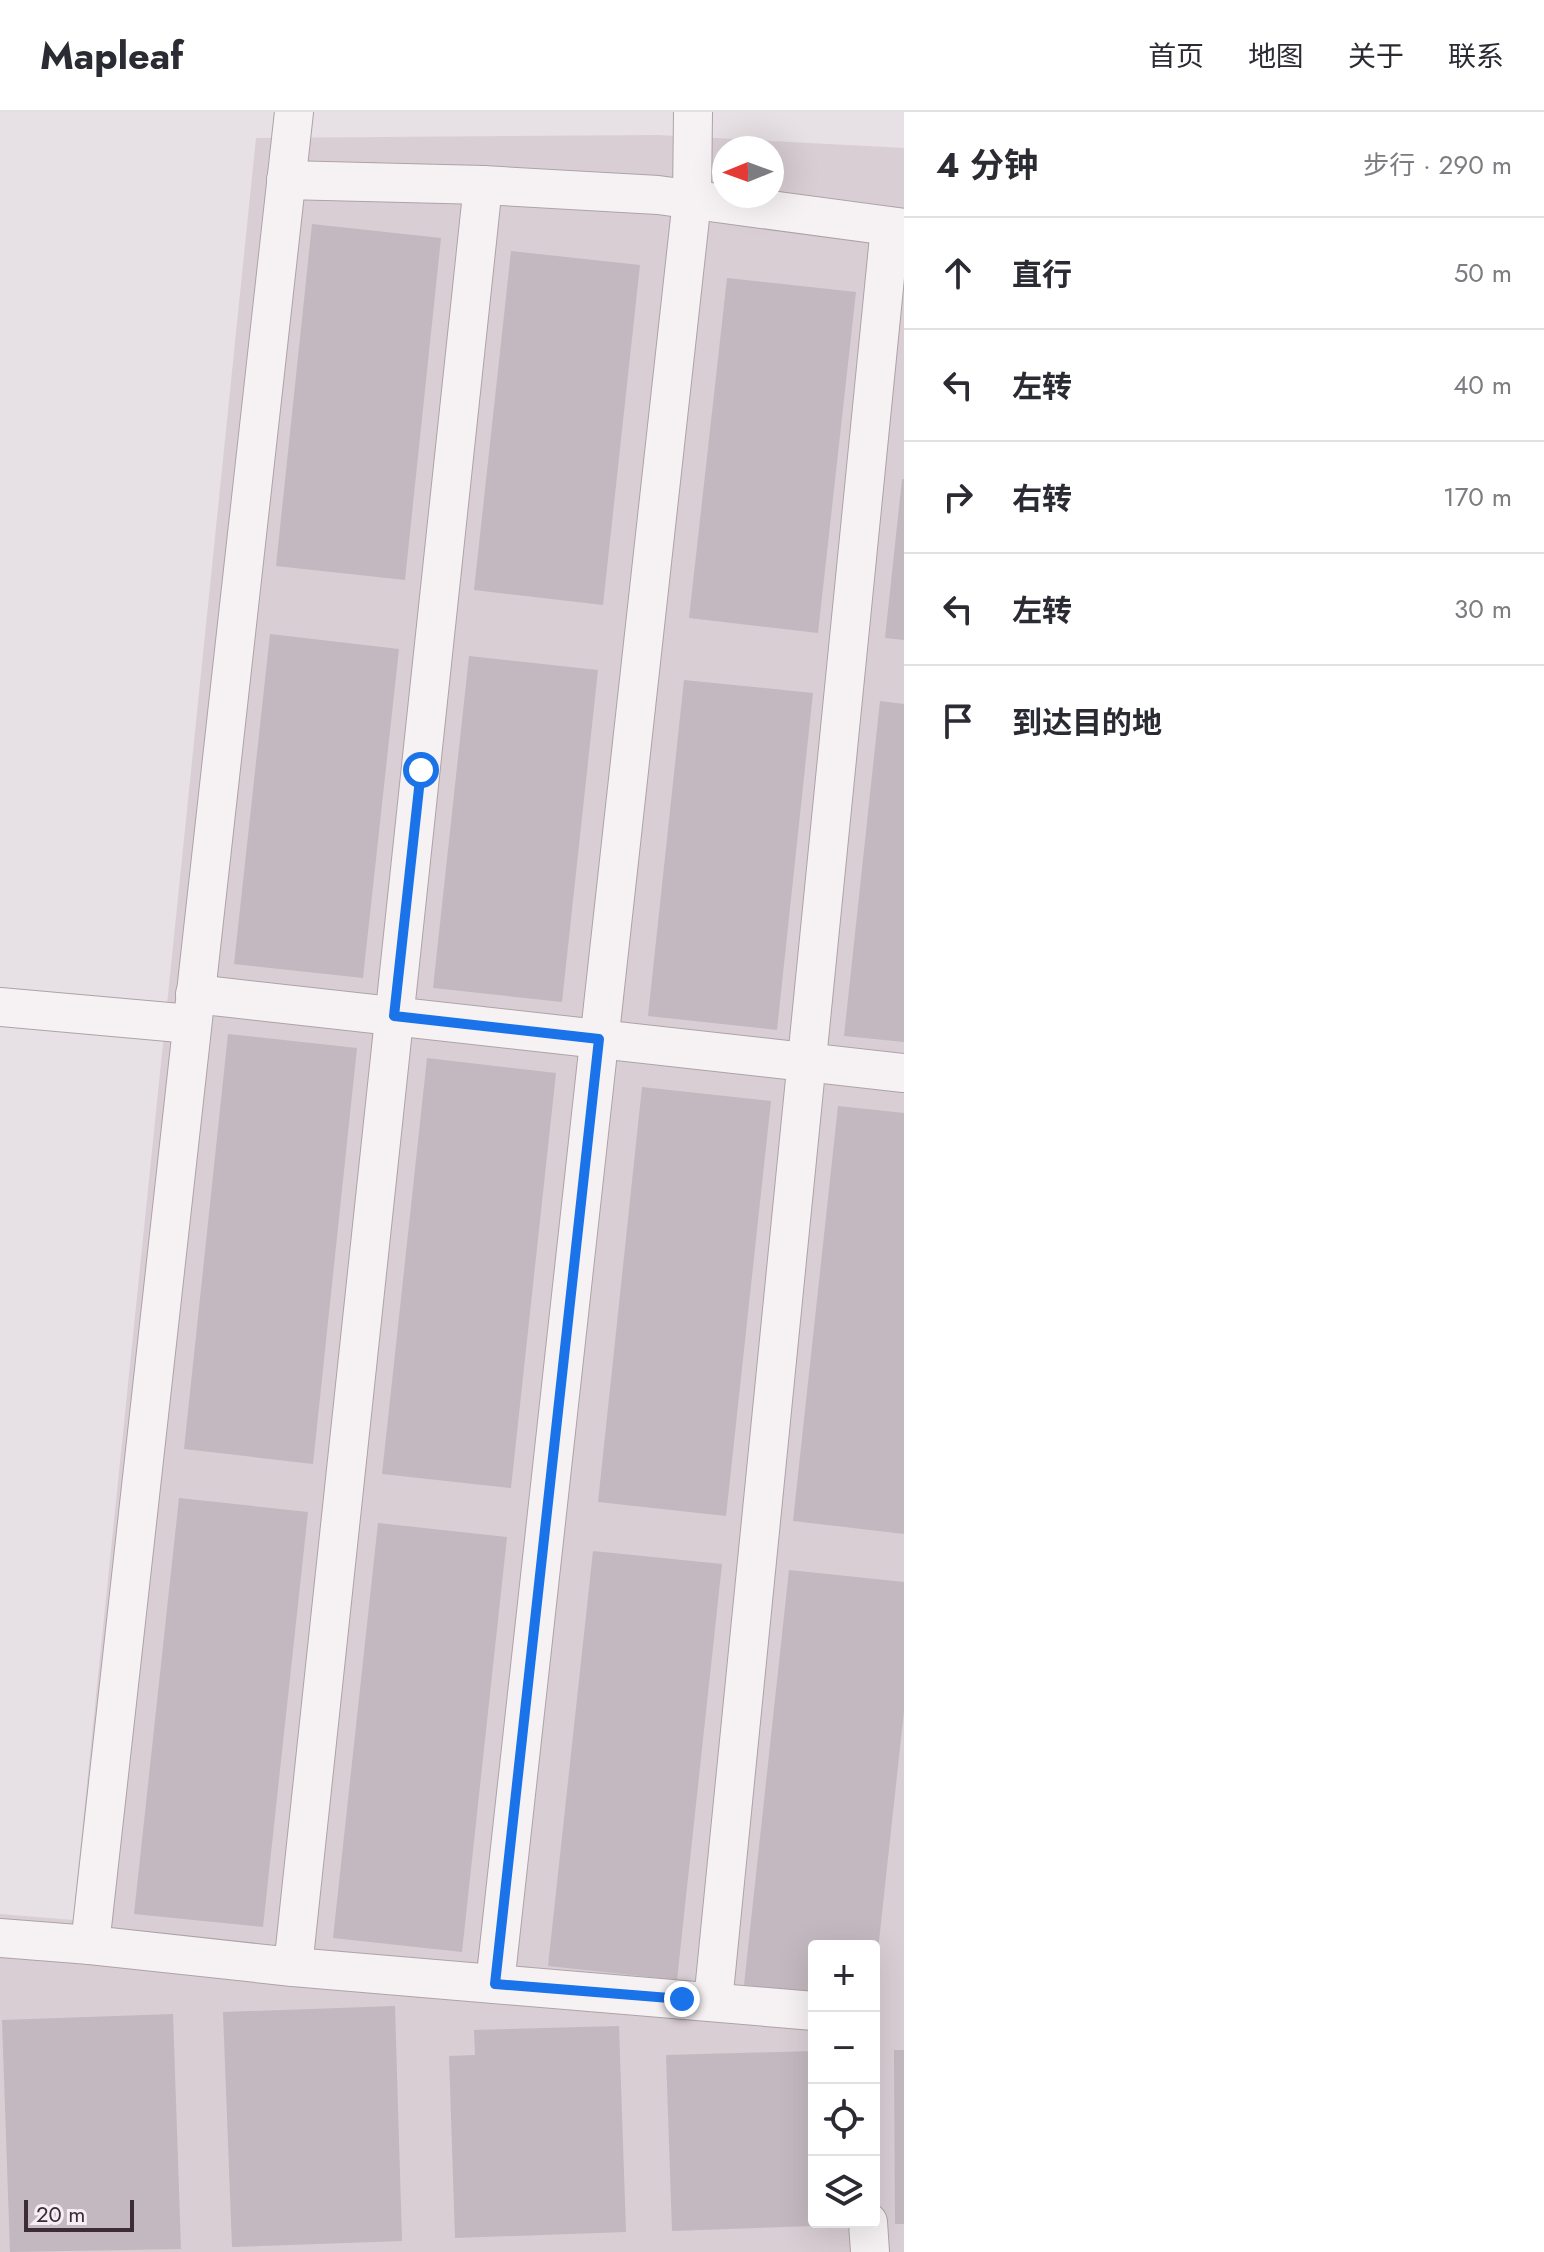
<!DOCTYPE html>
<html lang="zh">
<meta charset="utf-8">
<style>
:root{--surface:#fff;--page:#f2f2f3;--text:#2b2b33;--muted:#7c7c81;--line:#e1e1e2}
body{margin:0;font-family:Jost,"Noto Sans SC",sans-serif;background:var(--page);color:var(--text)}
.controls{position:absolute;right:24px;bottom:24px;display:grid;overflow:hidden;border-radius:8px;box-shadow:0 8px 32px #0002}
.controls button{width:72px;height:72px;display:grid;place-items:center;padding:0;border:0;border-bottom:2px solid var(--line);background:var(--surface);color:var(--text);font:40px sans-serif}
.compass{position:absolute;left:712px;top:24px;width:72px;height:72px;border-radius:50%;background:var(--surface);box-shadow:0 8px 32px #0002;rotate:269deg}
.scale{position:absolute;left:24px;bottom:20px;width:110px;box-sizing:border-box;padding-left:8px;border:4px solid #3d2b35;border-top:0;font-size:22px;line-height:28px;white-space:nowrap;color:#3d2b35;-webkit-text-stroke:6px #f5eff3;paint-order:stroke}
.stop{position:absolute;width:24px;height:24px;margin:-18px;border:6px solid #1a73e8;border-radius:50%;background:#fff}
.stop.end{background:#1a73e8;border-color:#fff;box-shadow:0 2px 8px #0008}
.list{margin:0;padding:0;list-style:none}
h2{display:flex;justify-content:space-between;align-items:center;height:104px;margin:0;padding:0 32px;font-size:34px}
h2 small{font-size:26px;font-weight:400;color:var(--muted)}
.list li{display:grid;grid-template-columns:52px 1fr auto;gap:24px;align-items:center;box-sizing:border-box;height:112px;padding:0 32px;border-top:2px solid var(--line)}
.list b{display:block;font-size:30px;white-space:nowrap}
.list em{font-size:26px;font-style:normal;color:var(--muted)}
.icon{flex:none;width:44px;height:44px;fill:none;stroke:currentColor;stroke-width:2;stroke-linecap:round;stroke-linejoin:round}
.map{position:relative;flex:none;width:904px;height:2140px;overflow:hidden}
header{display:flex;align-items:center;gap:48px;box-sizing:border-box;height:112px;padding:0 40px;background:var(--surface);border-bottom:2px solid var(--line)}
header strong{font-size:38px}
nav{display:flex;gap:44px;margin-inline-start:auto;font-size:28px}
main{display:flex}
aside{flex:1;background:var(--surface)}
.map>svg:first-child{display:block}
</style>
<header>
<strong>Mapleaf</strong>
<nav><a>首页</a><a>地图</a><a>关于</a><a>联系</a></nav>
</header>
<main>
<div class="map">
<svg width="904" height="2140" viewBox="0 0 904 2140">
<rect width="100%" height="100%" fill="#e7e0e4"/>
<path fill="#d9ced4" fill-rule="evenodd" d="M658,23L904,36V2140H0V1802L73,1808L256,26ZM724,36H772V84H724ZM814,1834H874V2110H814Z"/>
<g fill="#c3b8bf">
<path d="M312,112L441,126L405,468L276,454Z"/>
<path d="M511,139L640,153L603,493L474,478Z"/>
<path d="M727,166L856,180L818,521L689,506Z"/>
<path d="M902,367H904V528L885,526Z"/>
<path d="M270,522L399,537L363,866L234,852Z"/>
<path d="M469,544L598,558L562,890L433,876Z"/>
<path d="M684,568L813,581L777,918L648,904Z"/>
<path d="M880,589L904,592V930L844,924Z"/>
<path d="M228,922L357,936L313,1352L184,1337Z"/>
<path d="M427,946L556,961L511,1376L382,1362Z"/>
<path d="M642,975L771,989L726,1404L598,1390Z"/>
<path d="M838,994L904,1001V1422L793,1409Z"/>
<path d="M179,1386L308,1400L263,1815L134,1802Z"/>
<path d="M378,1411L507,1425L462,1840L333,1826Z"/>
<path d="M593,1439L722,1452L677,1868L548,1854Z"/>
<path d="M789,1458L904,1470V1599L876,1857H874V1834H814V1881L744,1873Z"/>
<path d="M395,1894L402,2129L232,2135L223,1900Z"/>
<path d="M173,1902L181,2137L10,2140L2,1908Z"/>
<path d="M619,1914L626,2120L455,2126L449,1944L475,1943L474,1918Z"/>
<path d="M894,1938H904V2112H895Z"/>
<path d="M814,1939V2110H842L843,2113L672,2119L666,1943Z"/>
</g>
<g fill="none" stroke-linecap="round" stroke-linejoin="round">
<g stroke="#ada2a8" stroke-width="40">
<g id="minor">
<path d="M294,0L90,1833L293,1855L814,1899"/>
<path d="M286,68L483,73L658,83L904,116"/>
<path d="M195,882L904,961"/>
<path d="M0,895L191,912"/>
<path d="M0,1826L90,1833"/>
<path d="M293,1855L483,73"/>
<path d="M495,1872L692,88L693,0"/>
<path d="M713,1890L890,115"/>
<path d="M868,2110L870,2140"/>
</g>
</g>
<use href="#minor" stroke="#f6f2f4" stroke-width="38"/>
</g>
<g fill="none" stroke-linecap="round" stroke-linejoin="round">
<path stroke="#1a73e8" stroke-width="10" d="M421,658L394,904L599,927L495,1872L682,1887"/>
</g>
</svg>
<div class="controls">
<button>+</button>
<button>−</button>
<button><svg class="icon" aria-label="locate" viewBox="0 0 24 24"><circle cx="12" cy="12" r="6"/><path d="M12 2v4M12 18v4M2 12h4M18 12h4"/></svg></button>
<button><svg class="icon" aria-label="layers" viewBox="0 0 24 24"><path d="M12 4l9 5-9 5-9-5zM3 14l9 5 9-5"/></svg></button>
</div>
<svg class="compass" viewBox="-18 -18 36 36"><path d="M0-13l5 13h-10z" fill="#e53935"/><path d="M0 13l5-13h-10z" fill="#7c7c81"/></svg>
<div class="scale">20 m</div>
<div class="stop" style="left:421px;top:658px"></div>
<div class="stop end" style="left:682px;top:1887px"></div>
</div>
<aside>
<h2>4 分钟<small>步行 · 290 m</small></h2>
<ul class="list">
<li><svg class="icon" aria-label="ahead" viewBox="0 0 24 24"><path d="M12 20V5M6 11l6-6 6 6"/></svg><div><b>直行</b></div><em>50 m</em></li>
<li><svg class="icon" aria-label="left" viewBox="0 0 24 24"><path d="M17 20v-9H6M10 6l-5 5 5 5"/></svg><div><b>左转</b></div><em>40 m</em></li>
<li><svg class="icon" aria-label="right" viewBox="0 0 24 24"><path d="M7 20v-9h11M14 6l5 5-5 5"/></svg><div><b>右转</b></div><em>170 m</em></li>
<li><svg class="icon" aria-label="left" viewBox="0 0 24 24"><path d="M17 20v-9H6M10 6l-5 5 5 5"/></svg><div><b>左转</b></div><em>30 m</em></li>
<li><svg class="icon" aria-label="arrive" viewBox="0 0 24 24"><path d="M6 21V4h12l-3 4 3 4H6"/></svg><div><b>到达目的地</b></div></li>
</ul>
</aside>
</main>
